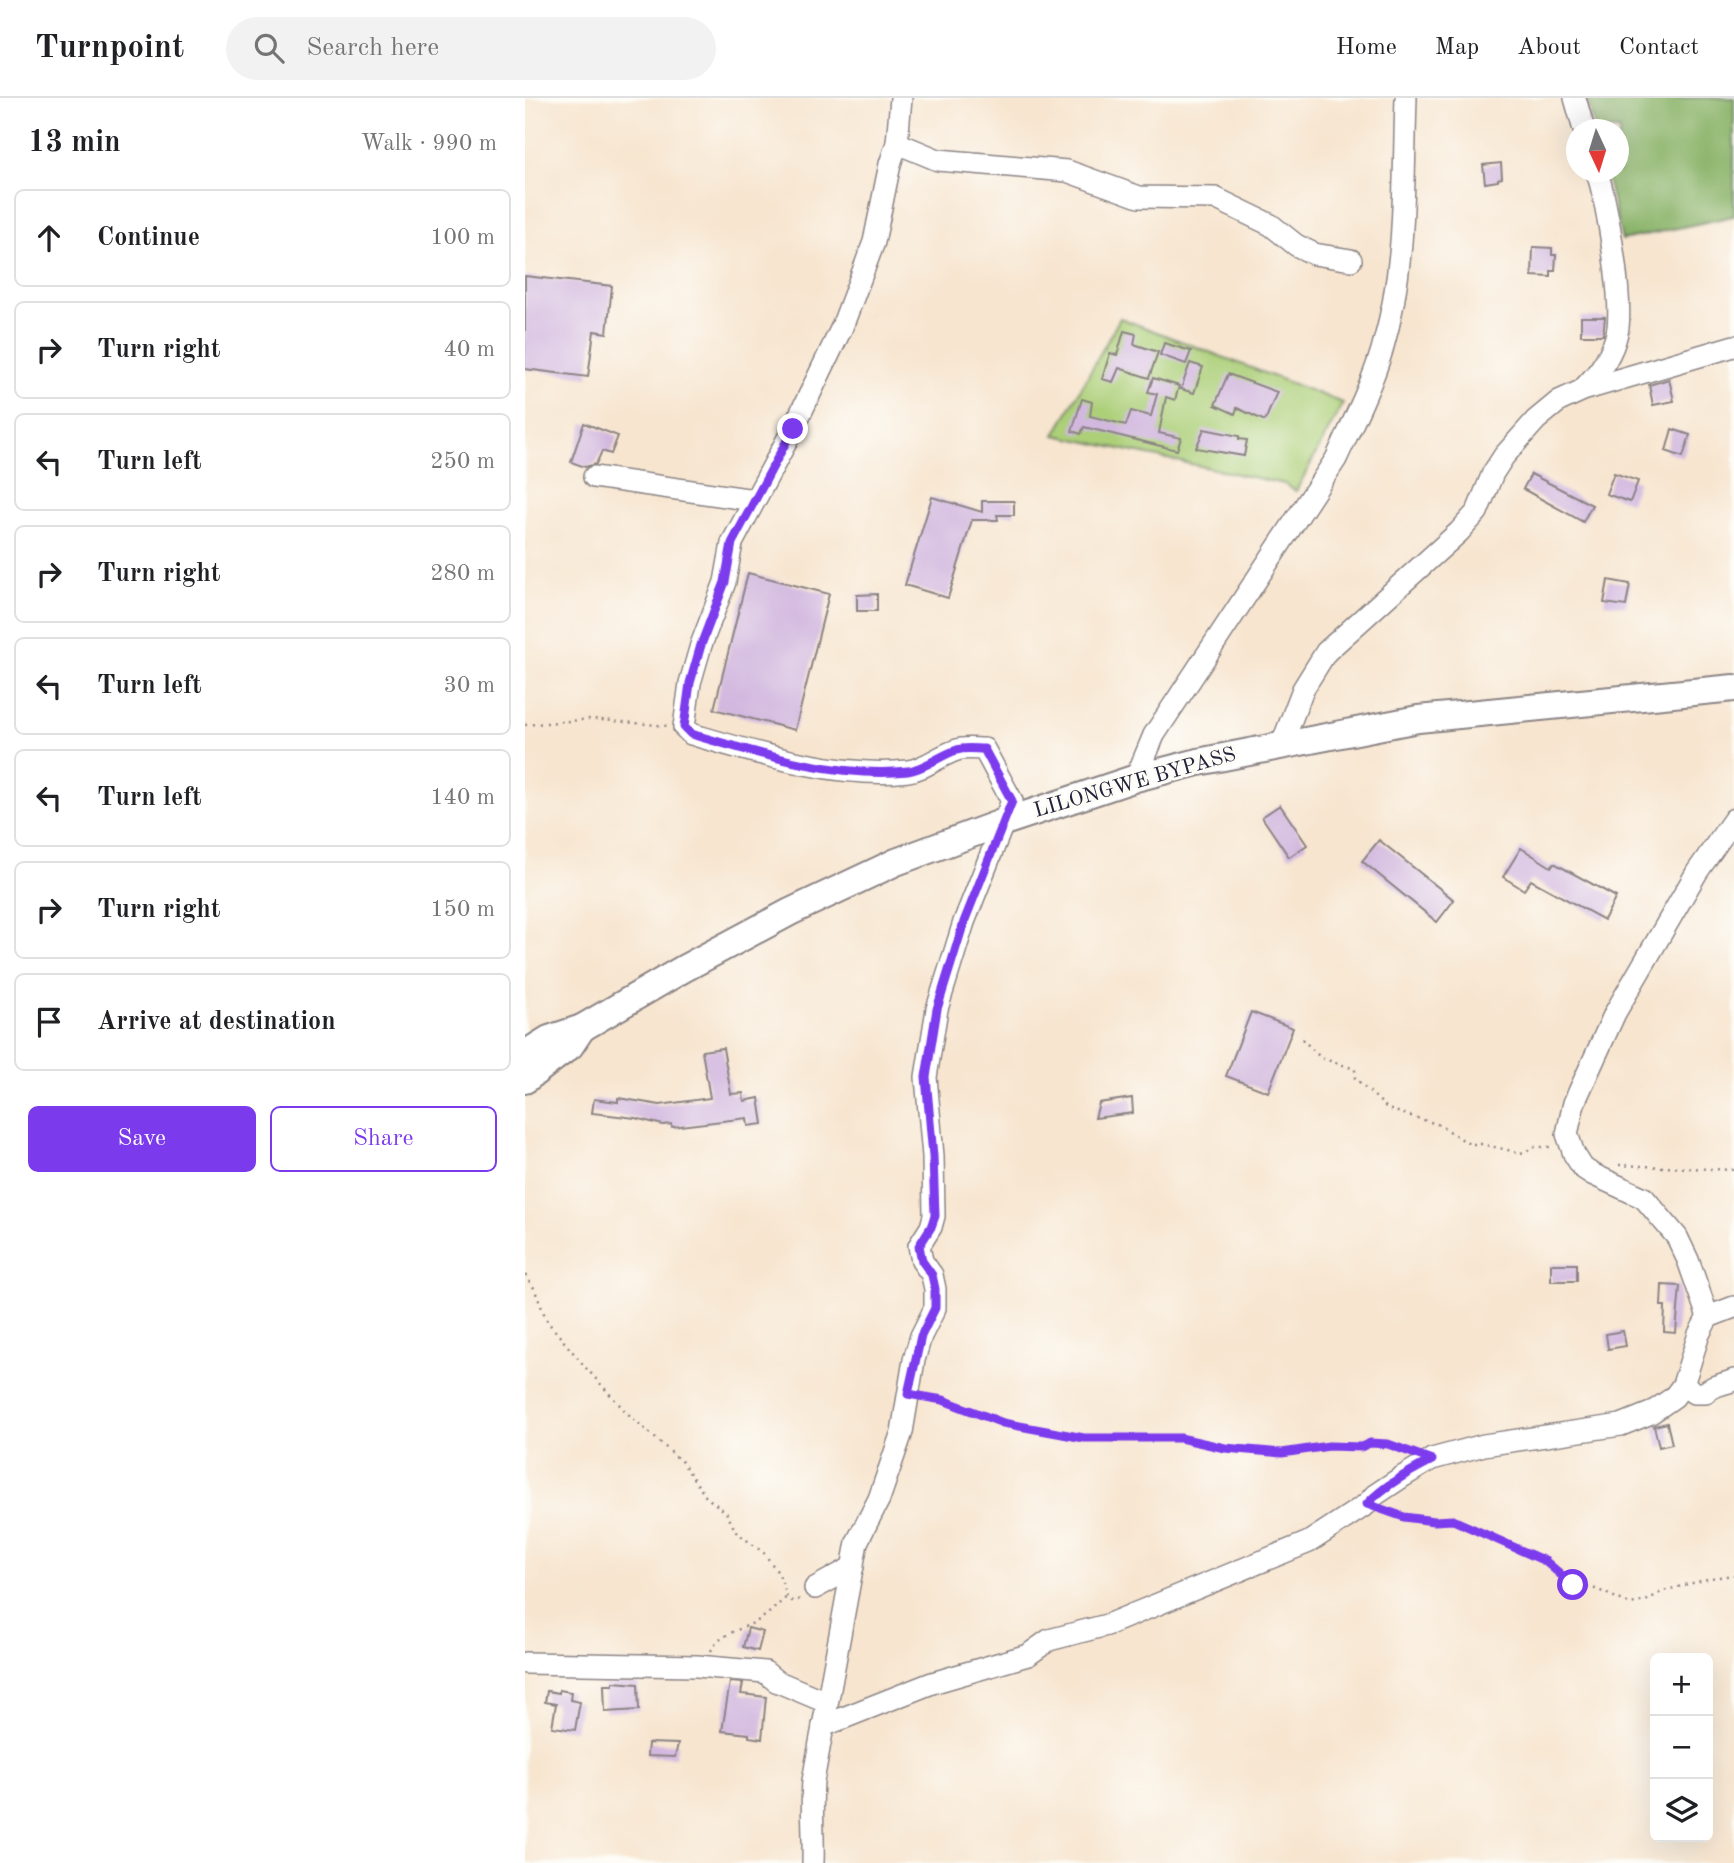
<!DOCTYPE html>
<meta charset="utf-8">
<style>
:root{--surface:#fff;--page:#f2f2f2;--text:#202124;--muted:#757577;--line:#e0e0e0;--accent:#7c3aed}
body{margin:0;font-family:"Old Standard TT",serif;background:var(--page);color:var(--text)}
.controls{position:absolute;right:21px;bottom:21px;display:grid;overflow:hidden;border-radius:10px;box-shadow:0 7px 28px #0002}
.controls button{width:63px;height:63px;display:grid;place-items:center;padding:0;border:0;border-bottom:2px solid var(--line);background:var(--surface);color:var(--text);font:35px sans-serif}
.compass{position:absolute;left:1041px;top:21px;width:63px;height:63px;border-radius:50%;background:var(--surface);box-shadow:0 7px 28px #0002;rotate:176deg}
.stop{position:absolute;width:21px;height:21px;margin:-16px;border:5px solid #7c3aed;border-radius:50%;background:#fff}
.stop.end{background:#7c3aed;border-color:#fff;box-shadow:0 2px 7px #0008}
.list{margin:0;padding:0;list-style:none}
h2{display:flex;justify-content:space-between;align-items:center;height:91px;margin:0;padding:0 28px;font-size:30px}
h2 small{font-size:23px;font-weight:400;color:var(--muted)}
.list li{display:grid;grid-template-columns:46px 1fr auto;gap:21px;align-items:center;box-sizing:border-box;height:98px;margin:0 14px 14px;padding:0 14px;border:2px solid var(--line);border-radius:10px}
.list b{display:block;font-size:26px;white-space:nowrap}
.list em{font-size:23px;font-style:normal;color:var(--muted)}
.actions{display:flex;gap:14px;padding:21px 28px}
.actions a{flex:1;padding:16px 0;border:2px solid var(--accent);border-radius:10px;text-align:center;font-size:24px;color:var(--accent)}
.actions .main{background:var(--accent);color:#fff}
.icon{flex:none;width:38px;height:38px;fill:none;stroke:currentColor;stroke-width:2;stroke-linecap:round;stroke-linejoin:round}
.map{position:relative;flex:none;width:1209px;height:1765px;overflow:hidden}
header{display:flex;align-items:center;gap:42px;box-sizing:border-box;height:98px;padding:0 35px;background:var(--surface);border-bottom:2px solid var(--line)}
header strong{font-size:33px}
nav{display:flex;gap:38px;margin-inline-start:auto;font-size:24px}
.search{width:490px;height:63px;background:var(--page);display:flex;align-items:center;gap:18px;box-sizing:border-box;padding:0 24px;border-radius:38px;color:var(--muted);font-size:26px}
main{display:flex}
aside{flex:1;background:var(--surface)}
.map>svg:first-child{display:block}
</style>
<header>
<strong>Turnpoint</strong>
<div class="search"><svg class="icon" aria-label="search" viewBox="0 0 24 24"><circle cx="10" cy="10" r="6"/><path d="M15 15l6 6"/></svg>Search here</div>
<nav><a>Home</a><a>Map</a><a>About</a><a>Contact</a></nav>
</header>
<main>
<aside>
<h2>13 min<small>Walk · 990 m</small></h2>
<ul class="list">
<li><svg class="icon" aria-label="ahead" viewBox="0 0 24 24"><path d="M12 20V5M6 11l6-6 6 6"/></svg><div><b>Continue</b></div><em>100 m</em></li>
<li><svg class="icon" aria-label="right" viewBox="0 0 24 24"><path d="M7 20v-9h11M14 6l5 5-5 5"/></svg><div><b>Turn right</b></div><em>40 m</em></li>
<li><svg class="icon" aria-label="left" viewBox="0 0 24 24"><path d="M17 20v-9H6M10 6l-5 5 5 5"/></svg><div><b>Turn left</b></div><em>250 m</em></li>
<li><svg class="icon" aria-label="right" viewBox="0 0 24 24"><path d="M7 20v-9h11M14 6l5 5-5 5"/></svg><div><b>Turn right</b></div><em>280 m</em></li>
<li><svg class="icon" aria-label="left" viewBox="0 0 24 24"><path d="M17 20v-9H6M10 6l-5 5 5 5"/></svg><div><b>Turn left</b></div><em>30 m</em></li>
<li><svg class="icon" aria-label="left" viewBox="0 0 24 24"><path d="M17 20v-9H6M10 6l-5 5 5 5"/></svg><div><b>Turn left</b></div><em>140 m</em></li>
<li><svg class="icon" aria-label="right" viewBox="0 0 24 24"><path d="M7 20v-9h11M14 6l5 5-5 5"/></svg><div><b>Turn right</b></div><em>150 m</em></li>
<li><svg class="icon" aria-label="arrive" viewBox="0 0 24 24"><path d="M6 21V4h12l-3 4 3 4H6"/></svg><div><b>Arrive at destination</b></div></li>
</ul>
<div class="actions"><a class="main">Save</a><a>Share</a></div>
</aside>
<div class="map">
<svg width="1209" height="1765" viewBox="0 0 1209 1765">
<rect width="100%" height="100%" fill="#fdfcf7"/>
<filter id="ink" filterUnits="userSpaceOnUse"><feTurbulence type="fractalNoise" baseFrequency=".0143" numOctaves="2"/><feDisplacementMap in="SourceGraphic" scale="14" xChannelSelector="R" yChannelSelector="G"/><feConvolveMatrix kernelMatrix="1 2 1 2 8 2 1 2 1" color-interpolation-filters="sRGB"/></filter>
<filter id="wash" filterUnits="userSpaceOnUse"><feTurbulence type="fractalNoise" baseFrequency=".00686" numOctaves="4" result="noise"/><feDisplacementMap in="SourceGraphic" scale="28" xChannelSelector="R" yChannelSelector="G"/><feGaussianBlur stdDeviation="1.57" result="paint"/><feColorMatrix in="noise" values="0 0 0 0 0 0 0 0 0 0 0 0 0 0 0 0 0 1.4 0 .05"/><feComposite in="paint" operator="in"/></filter>
<g filter="url(#wash)">
<rect width="100%" height="100%" fill="#f7e5cf"/>
<path fill="#accf78" stroke="#67785a" stroke-width="2" d="M595,220L818,305L771,393L759,386L530,337Z"/>
<path fill="#89b268" stroke="#566a52" stroke-width="2" d="M1062,0H1209V118L1097,142L1080,74H1094V32L1070,31Z"/>
<g id="blocks">
<g fill="#d2b7df">
<path d="M976,65L977,80L973,81V83L960,85L958,67Z"/>
<path d="M1008,149L1027,150V157H1031L1030,173H1026V179L1007,178Z"/>
<path d="M0,178L87,188L82,235L69,233L63,279L0,271Z"/>
<path d="M1056,219H1080L1078,237H1056Z"/>
<path d="M599,233L611,236L609,246L633,254L624,280L594,270L588,284L577,281L585,255L592,257Z"/>
<path d="M639,245L666,253L661,266L635,257Z"/>
<path d="M665,265L678,269L669,295L656,291Z"/>
<path d="M703,276L752,294L740,323L712,310L710,316L690,307Z"/>
<path d="M628,280L654,288L650,302L641,299L634,335L656,340L652,352L559,329L556,336L547,333L557,301L567,304L565,318L601,327L606,313L626,318L632,296L623,294Z"/>
<path d="M1144,281L1149,303L1128,307L1124,287Z"/>
<path d="M59,325L93,338L86,356L77,353L71,366L60,369L46,364Z"/>
<path d="M679,331L714,338V341L722,342L719,358L671,350Z"/>
<path d="M1147,331L1165,337L1158,359L1141,353Z"/>
<path d="M1089,375L1113,383L1105,404L1081,396Z"/>
<path d="M1006,376L1067,407L1058,424L998,391Z"/>
<path d="M407,399L457,414V403H489V417H472L473,422H447L423,500L380,487Z"/>
<path d="M223,475L304,496L270,632L189,611Z"/>
<path d="M1083,482L1105,486L1101,508L1079,505Z"/>
<path d="M352,496V513H332V497Z"/>
<path d="M755,707L782,747L764,759L737,719Z"/>
<path d="M854,742L929,802L912,824L837,763Z"/>
<path d="M996,750L1026,769L1029,765L1091,799L1079,822L1006,782L999,792L978,779Z"/>
<path d="M726,914L768,930L743,994L701,978Z"/>
<path d="M198,950L206,996L218,995L219,1003L234,1000L238,1026L223,1028L222,1020L147,1029L146,1026L138,1027L110,1020L67,1015L69,1001L93,1004V1000L135,1007L185,1000L177,953Z"/>
<path d="M607,1000L608,1015L570,1020L574,1005Z"/>
<rect x="1026" y="1166" width="26" height="17"/>
<path d="M1137,1187L1155,1188L1151,1235L1139,1234L1140,1208H1136Z"/>
<path d="M1098,1233L1101,1248L1083,1251L1081,1236Z"/>
<path d="M1142,1325L1147,1346L1134,1349L1129,1328Z"/>
<path d="M223,1530L238,1534L233,1553L218,1549Z"/>
<path d="M88,1584L113,1586L114,1612L80,1614L79,1587H88Z"/>
<path d="M205,1584L218,1585L216,1596L241,1599L237,1641L224,1639V1636L197,1633Z"/>
<path d="M34,1592L46,1594L45,1602L55,1604L50,1632L27,1629L31,1606L20,1604L22,1593L34,1595Z"/>
<path d="M123,1645L153,1646L150,1659L122,1658Z"/>
</g>
</g>
</g>
<g filter="url(#ink)">
<use href="#blocks" fill-opacity="0" stroke="#8c8485" stroke-width="2"/>
<g fill="none" stroke-linecap="round" stroke-linejoin="round">
<g stroke="#8c8485" stroke-width="24">
<g id="minor">
<path d="M1050,0L1059,32"/>
<path d="M372,45L413,62L542,73L614,99L690,100L746,127L771,147L789,156L826,162"/>
<path d="M1059,290C1075,274 1087,257 1092,235C1099,205 1082,105 1072,74"/>
<path d="M69,379L229,402"/>
<path d="M757,646L778,591L801,554L934,434L952,414L968,375L979,358L1011,322L1034,303L1058,292L1209,248"/>
<path d="M611,680L629,637L811,361C827,326 846,289 857,252C882,168 878,86 881,0"/>
<path d="M1183,1219L1209,1209"/>
<path d="M1158,1287L1169,1295H1180C1189,1286 1198,1287 1209,1282"/>
<path d="M290,1490L328,1469"/>
<path d="M0,1565L172,1568L240,1574L251,1583L301,1604"/>
<path d="M298,1628L407,1585L503,1557L524,1542L582,1527L784,1444L842,1406L850,1397L877,1379L907,1361L959,1347L1096,1327L1126,1315L1149,1299L1158,1287L1174,1236L1183,1219L1163,1162L1152,1139L1119,1100L1067,1076L1058,1070L1049,1056L1042,1036L1049,1005L1090,915L1172,774L1209,721"/>
<path d="M288,1765C289,1737 286,1711 288,1683L332,1444L354,1401L377,1334L389,1262L396,1238L410,1210V1191L407,1177L397,1163L394,1148L406,1129L409,1118L408,1058L401,979L412,911L439,824L487,703L459,651C450,651 440,649 432,652C415,657 400,671 383,673C314,681 231,655 166,636L159,629L165,585L176,547L200,484L207,445L268,331L317,229L349,144L365,66L372,45L376,0"/>
</g>
</g>
<g stroke="#8c8485" stroke-width="30">
<g id="major">
<path d="M0,956L24,941L57,930L158,871L265,814L371,764L479,724L611,680L673,664L893,621L1209,590"/>
<path d="M0,982L45,948L57,930"/>
</g>
</g>
<g stroke="#8c8485" stroke-width="2.5" stroke-dasharray="2 5" stroke-linecap="butt">
<path d="M0,627L66,621L143,628"/>
<path d="M777,941L796,960L830,971V980L863,1011L915,1027L944,1046H956L996,1055L1010,1049H1029"/>
<path d="M1094,1067L1209,1072"/>
<path d="M0,1177L9,1190L22,1223L61,1270L102,1315L157,1364L181,1399L201,1414L211,1434L239,1455L254,1476L262,1499L267,1503L276,1501"/>
<path d="M400,1299L418,1302L478,1325L559,1341L655,1340L700,1350L757,1355L804,1348L836,1349L845,1345L863,1346L884,1353"/>
<path d="M858,1412L879,1419L909,1423L928,1421L1020,1463L1047,1487L1071,1491L1105,1506L1121,1503L1138,1493L1186,1480L1209,1477"/>
<path d="M186,1553C196,1532 225,1531 241,1517C248,1512 254,1505 262,1499"/>
</g>
<use href="#minor" stroke="#fff" stroke-width="21"/>
<use href="#major" stroke="#fff" stroke-width="26"/>
</g>
</g>
<g fill="none" stroke-linecap="round" stroke-linejoin="round" filter="url(#ink)">
<path stroke="#7c3aed" stroke-width="9" d="M268,331L207,445L200,484L176,547L165,585L159,629L166,636C231,655 314,681 383,673C400,671 415,657 432,652C440,649 450,651 459,651L487,703L439,824L412,911L401,979L408,1058L410,1118L406,1129L394,1148L397,1163L407,1177L410,1191V1210L396,1238L383,1296L418,1302L478,1325L559,1340H655L700,1350L757,1355L804,1348L836,1349L845,1345L863,1346L907,1362C884,1374 860,1387 842,1406L879,1419L909,1423L928,1422L1020,1463L1048,1487"/>
</g>
<g text-anchor="middle" dominant-baseline="central" stroke-width="6" stroke-linejoin="round" paint-order="stroke">
<g font-size="21" fill="#22223b" stroke="#fdfcf7">
<text transform="translate(610 685) rotate(-16)">LILONGWE BYPASS</text>
</g>
</g>
</svg>
<div class="controls">
<button>+</button>
<button>−</button>
<button><svg class="icon" aria-label="layers" viewBox="0 0 24 24"><path d="M12 4l9 5-9 5-9-5zM3 14l9 5 9-5"/></svg></button>
</div>
<svg class="compass" viewBox="-18 -18 36 36"><path d="M0-13l5 13h-10z" fill="#e53935"/><path d="M0 13l5-13h-10z" fill="#757577"/></svg>
<div class="stop" style="left:1048px;top:1487px"></div>
<div class="stop end" style="left:268px;top:331px"></div>
</div>
</main>
